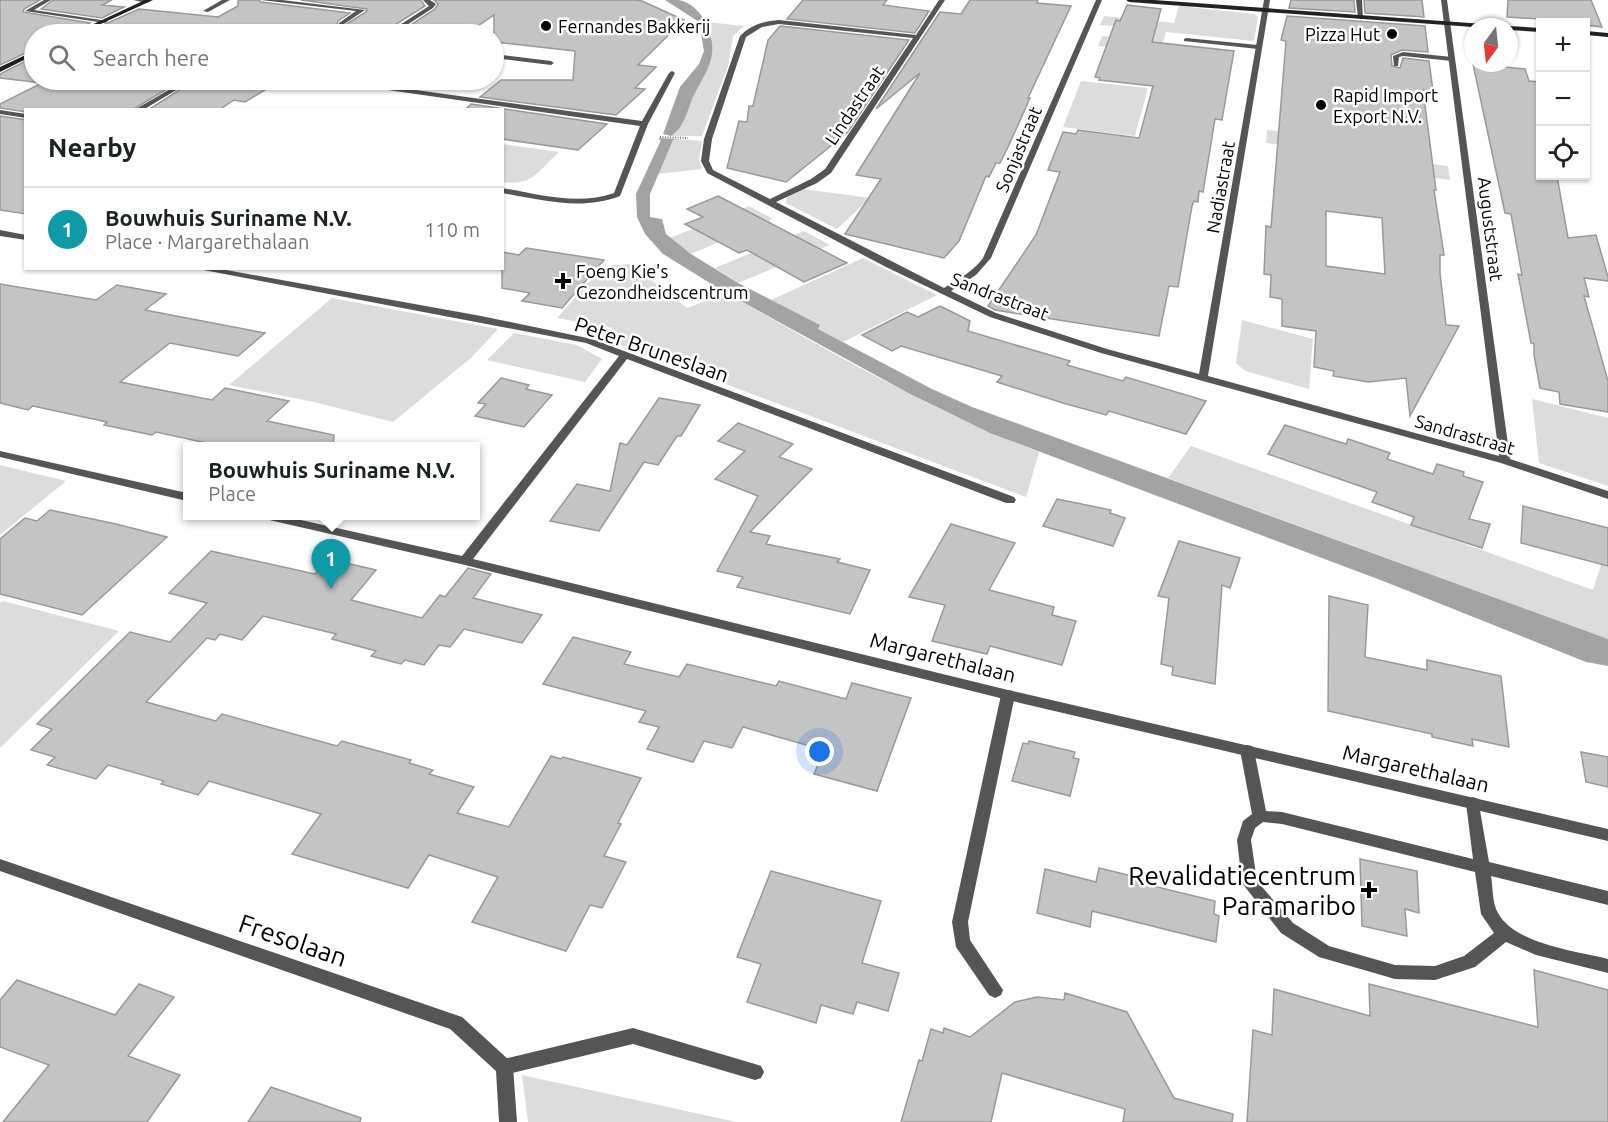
<!DOCTYPE html>
<meta charset="utf-8">
<style>
:root{--surface:#fff;--page:#f6f6f6;--text:#202124;--muted:#757577;--line:#e0e0e0;--accent:#0f766e}
body{margin:0;font-family:Ubuntu,sans-serif;background:var(--page);color:var(--text)}
.controls{position:absolute;right:18px;top:18px;display:grid;overflow:hidden;border-radius:0px;box-shadow:0 2px 4px #0004}
.controls button{width:54px;height:54px;display:grid;place-items:center;padding:0;border:0;border-bottom:2px solid var(--line);background:var(--surface);color:var(--text);font:30px sans-serif}
.compass{position:absolute;left:1464px;top:18px;width:54px;height:54px;border-radius:50%;background:var(--surface);box-shadow:0 2px 4px #0004;rotate:195deg}
.you{position:absolute;left:820px;top:752px;width:21px;height:21px;margin:-15px;border:4px solid #fff;border-radius:50%;background:#1a73e8;box-shadow:0 0 0 9px #1a73e833}
.badge{display:grid;place-items:center;width:39px;height:39px;border-radius:50%;background:var(--accent);color:#fff;font-size:20px;font-weight:700}
.pin{position:absolute;translate:-50% -50px;filter:drop-shadow(0 2px 3px #0008)}
.pin::after{content:'';position:absolute;top:32px;width:21px;height:18px;background:inherit;clip-path:polygon(0 0,100% 0,50% 100%)}
.popup{position:absolute;left:183px;top:442px;width:297px;height:78px;box-sizing:border-box;display:grid;place-content:center;border-radius:0px;background:var(--surface);filter:drop-shadow(0 2px 4px #0005);font-size:20px;white-space:nowrap;color:var(--muted)}
.popup b{font-size:22px;color:var(--text)}
.popup::after{content:'';position:absolute;left:50%;top:100%;margin-left:-12px;border:12px solid transparent;border-top-color:var(--surface)}
.list{margin:0;padding:0;list-style:none}
h2{display:flex;justify-content:space-between;align-items:center;height:78px;margin:0;padding:0 24px;font-size:26px}
h2 small{font-size:20px;font-weight:400;color:var(--muted)}
.list li{display:grid;grid-template-columns:39px 1fr auto;gap:18px;align-items:center;box-sizing:border-box;height:84px;padding:0 24px;border-top:2px solid var(--line)}
.list b{display:block;font-size:22px;white-space:nowrap}
.list p{margin:0;font-size:20px;white-space:nowrap;color:var(--muted)}
.list em{font-size:20px;font-style:normal;color:var(--muted)}
.icon{flex:none;width:33px;height:33px;fill:none;stroke:currentColor;stroke-width:2;stroke-linecap:round;stroke-linejoin:round}
.map{position:relative;flex:none;width:1608px;height:1122px;overflow:hidden}
.search{position:absolute;background:var(--surface);box-shadow:0 2px 4px #0004;left:24px;top:24px;width:480px;height:66px;display:flex;align-items:center;gap:15px;box-sizing:border-box;padding:0 21px;border-radius:33px;color:var(--muted);font-size:22px}
.panel{position:absolute;background:var(--surface);box-shadow:0 2px 4px #0004;left:24px;top:108px;width:480px;height:162px;border-radius:0px}
.map>svg:first-child{display:block}
</style>
<div class="map">
<svg width="1608" height="1122" viewBox="0 0 1608 1122">
<rect width="100%" height="100%" fill="#fff"/>
<g fill="#dcdcdc">
<path d="M1179,6L1254,14L1258,17L1254,41L1166,32L1160,52L1098,46L1102,36L1122,38L1126,27L1100,25L1104,16L1174,23Z"/>
<path d="M706,22L744,26L733,36L728,66L702,136H671L677,132L699,84L712,37Z"/>
<path d="M1081,81L1148,88L1135,136L1063,127Z"/>
<path d="M1267,130L1356,140V154L1448,166L1450,180L1356,168V154L1266,143Z"/>
<path d="M677,139L702,141L699,160L702,169L657,174L673,140Z"/>
<path d="M502,144H503L559,152C538,171 533,186 503,182Z"/>
<path d="M803,189L870,198L837,229L786,203L787,197Z"/>
<path d="M749,206L773,219L691,254L670,238Z"/>
<path d="M804,231L830,245L738,283L715,268Z"/>
<path d="M863,258L937,295L843,342L818,329L819,325L771,300Z"/>
<path d="M631,264L687,308L726,293C828,350 929,410 1039,452L1026,497L600,337L613,328L557,318L603,266Z"/>
<path d="M332,298L498,329L472,357L393,422L314,402L229,385Z"/>
<path d="M1242,320L1313,339L1309,389L1245,371L1236,363Z"/>
<path d="M514,333L577,345L602,359L585,382L487,360Z"/>
<path d="M1532,399L1608,418V486L1539,463Z"/>
<path d="M1191,446L1593,590L1608,542V639L1168,478Z"/>
<path d="M0,465L66,481L0,535Z"/>
<path d="M3,601L119,631L0,748V603Z"/>
<path d="M522,1075L736,1122H528Z"/>
</g>
<g fill="#a3a3a3">
<path d="M665,0C670,0 675,0 679,0C703,5 717,38 711,59C708,72 699,84 693,97C688,109 683,130 671,136L663,134L680,87L699,64L704,51L699,22Z"/>
<path d="M659,138L677,139L673,140L650,194V217L662,219L666,234L691,254L738,283L820,325L818,329L932,389L972,407L1608,639V666L1586,662L1383,581L990,433L910,394L726,293L663,254L645,234L637,217L636,194L661,140L658,139Z"/>
</g>
<g fill="#c4c4c4" stroke="#999" stroke-width="1.5" fill-rule="evenodd">
<path d="M0,0H40L24,9L23,12L90,23L70,34H34V49L0,65Z"/>
<path d="M53,0H112L102,5L124,7L102,18L41,9Z"/>
<path d="M238,0H259L261,2L350,13L338,21L337,25L340,28L366,12L367,9L301,0H421L425,6L387,30H381L374,34H83L139,9L218,17L238,6Z"/>
<path d="M434,0H635L642,1L684,20L638,65L656,67L635,88L645,89L616,115L480,97L501,80H573L575,51L494,42V15L466,34L400,32L435,9L438,4Z"/>
<path d="M803,0H887L883,5L929,11L915,33L787,19Z"/>
<path d="M970,0H1038L1037,3L1071,6L1028,98H1030L1009,145L1000,163H996L989,177L986,176L959,241L944,258L845,234L881,179L856,175L920,73L876,109L940,12L961,14Z"/>
<path d="M1291,0H1354L1355,12L1289,8Z"/>
<path d="M1364,0H1422L1424,17L1365,13Z"/>
<path d="M1508,0H1591L1602,27L1586,25V22L1507,17Z"/>
<path d="M1127,5L1161,9L1152,42L1234,51L1222,120L1215,119L1203,192L1199,191L1198,202L1194,201L1192,206L1178,287L1169,286L1159,336L995,310L988,306L1036,235L1060,172L1048,170L1063,132L1076,134L1078,130L1139,138L1153,86L1099,80L1100,78L1095,77L1116,20L1120,21Z"/>
<path d="M1287,16L1425,26L1428,52L1402,50L1391,55L1392,66L1400,68L1403,58L1429,61L1433,91L1423,90L1436,190H1434L1444,255H1440V273L1446,325L1459,326L1410,416L1406,378L1368,382L1333,376L1334,371L1314,367L1316,331L1282,326V299L1270,297L1271,275L1264,274L1266,226L1271,227L1286,41L1281,40ZM1326,211L1382,218L1385,274L1326,266Z"/>
<path d="M780,26L909,40L847,133L786,182L727,168L739,121L747,122L749,106H753L768,40Z"/>
<path d="M34,57V80H182L132,110H26V112L0,108V104L42,83L0,78V74Z"/>
<path d="M1473,64L1525,69L1529,81L1540,82V176H1557L1568,238L1596,235L1608,277V281L1584,278L1589,297L1584,296L1608,381V412L1560,404L1559,392L1540,388L1534,355V344L1531,343L1518,274L1522,275L1511,214L1505,213Z"/>
<path d="M195,80H265L278,82L245,102L234,100L219,110H148Z"/>
<path d="M471,104L607,124L578,150L502,139V110H465Z"/>
<path d="M0,116L26,120V214L0,210Z"/>
<path d="M718,196L847,263L804,282L747,250L739,253L685,224L703,217L687,209Z"/>
<path d="M526,248L604,260L562,308L522,301L530,293L502,288V252L519,255Z"/>
<path d="M0,284L96,300L117,285L166,294L145,310L265,333L238,356L170,343L120,382L212,400L225,388L289,401L267,421L334,435L333,447H225L156,432L152,435L104,425L107,422L33,406L28,410L0,403Z"/>
<path d="M940,306L970,321L968,331L1070,361L1067,365L1123,381L1126,377L1206,401L1186,434L1109,411L1106,415L1063,403L997,382L1002,376L901,346L892,351L862,335L907,312L918,317Z"/>
<path d="M501,378L529,385L526,389L552,395L524,427L475,416L486,404L478,403Z"/>
<path d="M659,398L700,405L681,436H677L658,465L644,462L599,531L550,521L577,484L610,491L620,443L627,445Z"/>
<path d="M738,423L793,444L779,457L812,469L750,532L770,536L766,544L840,559L837,562L870,570L850,614L737,587L743,577L717,571L758,496L715,479L745,451L718,441Z"/>
<path d="M1285,425L1346,444L1348,439L1390,453L1387,459L1433,474L1437,464L1464,472L1463,476L1483,482L1469,519L1490,524L1482,548L1411,525L1414,517L1372,502L1377,492L1268,454Z"/>
<path d="M1057,499L1111,510L1110,513L1125,518L1113,546L1043,526Z"/>
<path d="M1523,506L1608,528V566L1521,543Z"/>
<path d="M50,510L116,524L167,537L82,615L0,594V539L25,518L37,521Z"/>
<path d="M951,524L1015,543L989,590L1054,607L1052,615L1076,621L1062,665L990,646L987,654L932,641L945,605L909,597Z"/>
<path d="M1179,541L1240,558L1230,588L1222,585L1215,684L1172,675L1173,667L1161,664L1169,598L1158,596Z"/>
<path d="M211,551L315,574L329,559L376,570L351,600L422,618L440,595L445,597L468,568L491,574L473,598L542,615L522,643L464,629L450,647L439,645L424,665L405,660L401,664L371,656L376,651L332,639L336,634L263,616L242,640L220,634L215,640L207,638L146,702L216,721L222,714L337,746L342,741L411,760L409,763L433,770L429,774L474,787L457,813L509,827L551,756L561,759L563,757L641,778L618,823L621,824L604,856L626,862L602,908L590,905L566,951L472,922L498,877L429,855L408,888L292,854L321,814L209,781L198,795L161,784L164,781L108,765L96,779L47,765L55,757L31,750L52,729L37,724L130,632L170,642L207,603L169,593Z"/>
<path d="M1329,596L1368,605L1365,657L1427,670V660L1501,676L1509,747L1472,739L1473,746L1432,737V734L1328,711Z"/>
<path d="M573,637L631,652L624,664L679,677L687,664L776,686L779,681L846,699L852,683L911,698L877,791L814,774L824,750L743,727L732,748L704,741L693,762L647,749L659,727L639,722L646,711L543,684Z"/>
<path d="M1029,741L1075,752L1073,758L1079,759L1070,796L1012,781L1023,743L1028,744Z"/>
<path d="M1581,752L1608,757V787L1586,782Z"/>
<path d="M1360,859L1417,871L1419,913L1405,909L1407,936L1362,926Z"/>
<path d="M1099,868L1149,880V885L1215,901L1214,914L1219,916L1216,942L1092,911L1090,927L1037,913L1045,869L1096,882Z"/>
<path d="M771,871L881,901L862,963L899,973L888,1011L857,1002L853,1014L821,1005L816,1023L747,1002L761,964L737,957Z"/>
<path d="M1534,970L1608,990V1122H1247L1253,1030L1272,1035L1274,989L1370,1016L1369,984L1538,1027Z"/>
<path d="M17,980L115,1015L139,984L174,997L128,1056L180,1075L147,1122H3L49,1065L0,1047V1000Z"/>
<path d="M1065,993L1127,1012L1174,1098L1233,1114L1232,1122H1123L1125,1109L1002,1073L991,1122H901L919,1060L922,1061L931,1029L943,1033L944,1028L970,1037L1015,1002L1037,997L1064,1000Z"/>
<path d="M271,1087L361,1118L360,1122H248Z"/>
</g>
<g fill="none" stroke-linecap="round" stroke-linejoin="round">
<path stroke="#777" stroke-width="2" stroke-dasharray="1 1.5" stroke-linecap="butt" d="M660,137L688,138"/>
<g fill="#555" fill-rule="evenodd">
<path d="M44,0H51L34,10L108,21L105,23L25,11Z"/>
<path d="M133,0H149L150,1L147,3Z"/>
<path d="M222,0H230L208,12L203,11Z"/>
<path d="M261,0H282L365,10L341,26L339,25V23L356,11Z"/>
<path d="M423,0H430L436,4L433,8L393,34H386L429,6Z"/>
<path d="M1356,0H1362L1363,19L1358,18Z"/>
<path d="M1186,38L1258,45L1261,47L1258,49L1184,41V39Z"/>
<path d="M1403,52L1452,57L1455,59L1452,61L1403,56L1399,57L1398,66H1394L1393,56Z"/>
<path d="M494,54L551,61L554,63L551,65L494,58Z"/>
<path d="M409,80H416L402,90H398V88Z"/>
<path d="M1008,690L1013,691L1015,695L968,922L970,940L1003,990L1001,995L995,998L989,995L956,947L952,922L1001,695L1003,691Z"/>
<path d="M1247,745L1252,746L1254,750L1266,811L1282,812L1473,859L1466,803L1468,799L1473,797L1478,799L1489,862L1608,891V905L1491,876C1493,887 1492,903 1498,913C1515,944 1575,951 1608,959V973L1536,955L1506,942L1475,967L1435,980L1395,979L1319,957L1281,933L1242,883L1237,840L1243,821L1252,814L1240,750L1242,746ZM1263,822L1282,824L1475,872L1481,914L1494,933L1464,956L1435,966L1395,965L1329,946L1293,923L1257,881L1251,840L1255,828Z"/>
<path d="M633,1028L755,1064L761,1066L764,1072L761,1078L755,1080L633,1044L504,1075L498,1073L495,1067L498,1061L504,1059Z"/>
</g>
<g fill="#555" fill-rule="evenodd">
<path d="M939,0H945L831,173L817,183L776,202L944,288C958,279 973,272 983,258L1096,0H1102L991,258L976,275L951,291L996,313L1107,349L1199,374L1264,0H1270L1208,376L1499,456L1441,0H1447L1510,459L1608,491V499L1501,463L1101,353L990,317L886,267L707,173L701,161L704,139L740,36C751,25 764,21 779,20L916,35ZM779,24L913,38L825,169L811,179L770,199L713,170L709,161L712,139L746,37L762,27Z"/>
<path d="M672,71L675,73L648,124L620,196C581,211 542,200 502,193V188C539,194 577,206 614,193L640,126L332,82L329,80H343L642,121L669,73Z"/>
<path d="M186,80H193L143,110H134Z"/>
<path d="M0,110L26,114V118L0,114Z"/>
<path d="M0,230L26,235V240L0,236Z"/>
<path d="M193,268H215L481,316L592,339L1014,497L1016,500L1014,503H1006L627,359L473,559L1008,690L1608,829V841L1008,700L465,565L265,519L264,516H283L462,556L619,356L586,343Z"/>
<path d="M0,451L187,493V501L0,457Z"/>
<path d="M0,859L462,1017L510,1061L513,1067L517,1122H499L496,1071L450,1029L0,871Z"/>
</g>
<g fill="#222" fill-rule="evenodd">
<path d="M145,0H153L79,34H72Z"/>
<path d="M1126,0H1154L1497,25L1500,27H1473L1129,2Z"/>
<path d="M1509,26L1540,28V32L1509,30V27H1507Z"/>
<path d="M1586,31L1608,33V37L1586,35Z"/>
<path d="M34,51V55L0,72V67Z"/>
</g>
</g>
<g fill="#000" stroke="#fff" stroke-width="2">
<circle cx="546" cy="26" r="6"/>
<circle cx="1392" cy="34" r="6"/>
<circle cx="1321" cy="105" r="6"/>
<path d="M560 272h6v6h6v6h-6v6h-6v-6h-6v-6h6z"/>
<path d="M1366 881h6v6h6v6h-6v6h-6v-6h-6v-6h6z"/>
</g>
<g text-anchor="middle" dominant-baseline="central" stroke-width="5" stroke-linejoin="round" paint-order="stroke">
<g font-size="18" fill="#000" stroke="#fff" text-anchor="start">
<text x="558" y="26">Fernandes Bakkerij</text>
<text x="1380" y="34" text-anchor="end">Pizza Hut</text>
<text x="1333" y="95">Rapid Import<tspan x="1333" dy="21">Export N.V.</tspan></text>
<text x="576" y="271">Foeng Kie's<tspan x="576" dy="21">Gezondheidscentrum</tspan></text>
</g>
<g font-size="18" fill="#000" stroke="#fff">
<text transform="translate(854 105) rotate(-56)">Lindastraat</text>
<text transform="translate(1018 149) rotate(-67)">Sonjastraat</text>
<text transform="translate(1220 187) rotate(-80)">Nadiastraat</text>
<text transform="translate(1491 229) rotate(83)">Auguststraat</text>
<text transform="translate(1000 296) rotate(21)">Sandrastraat</text>
<text transform="translate(1465 434) rotate(16)">Sandrastraat</text>
</g>
<g font-size="21" fill="#000" stroke="#fff">
<text transform="translate(652 349) rotate(19)">Peter Bruneslaan</text>
<text transform="translate(943 657) rotate(14)">Margarethalaan</text>
<text transform="translate(1416 768) rotate(13)">Margarethalaan</text>
</g>
<g font-size="26" fill="#000" stroke="#fff" text-anchor="end">
<text x="1356" y="875">Revalidatiecentrum<tspan x="1356" dy="30">Paramaribo</tspan></text>
</g>
<g font-size="26" fill="#000" stroke="#fff">
<text transform="translate(293 940) rotate(19)">Fresolaan</text>
</g>
</g>
</svg>
<div class="controls">
<button>+</button>
<button>−</button>
<button><svg class="icon" aria-label="locate" viewBox="0 0 24 24"><circle cx="12" cy="12" r="6"/><path d="M12 2v4M12 18v4M2 12h4M18 12h4"/></svg></button>
</div>
<svg class="compass" viewBox="-18 -18 36 36"><path d="M0-13l5 13h-10z" fill="#e53935"/><path d="M0 13l5-13h-10z" fill="#757577"/></svg>
<div class="you"></div>
<div class="pin badge" style="left:331px;top:589px;background:#0f9aa8">1</div>
<div class="popup"><b>Bouwhuis Suriname N.V.</b>Place</div>
<div class="search"><svg class="icon" aria-label="search" viewBox="0 0 24 24"><circle cx="10" cy="10" r="6"/><path d="M15 15l6 6"/></svg>Search here</div>
<section class="panel">
<h2>Nearby<small></small></h2>
<ul class="list">
<li><span class="badge" style="background:#0f9aa8">1</span><div><b>Bouwhuis Suriname N.V.</b><p>Place · Margarethalaan</p></div><em>110 m</em></li>
</ul>
</section>
</div>
